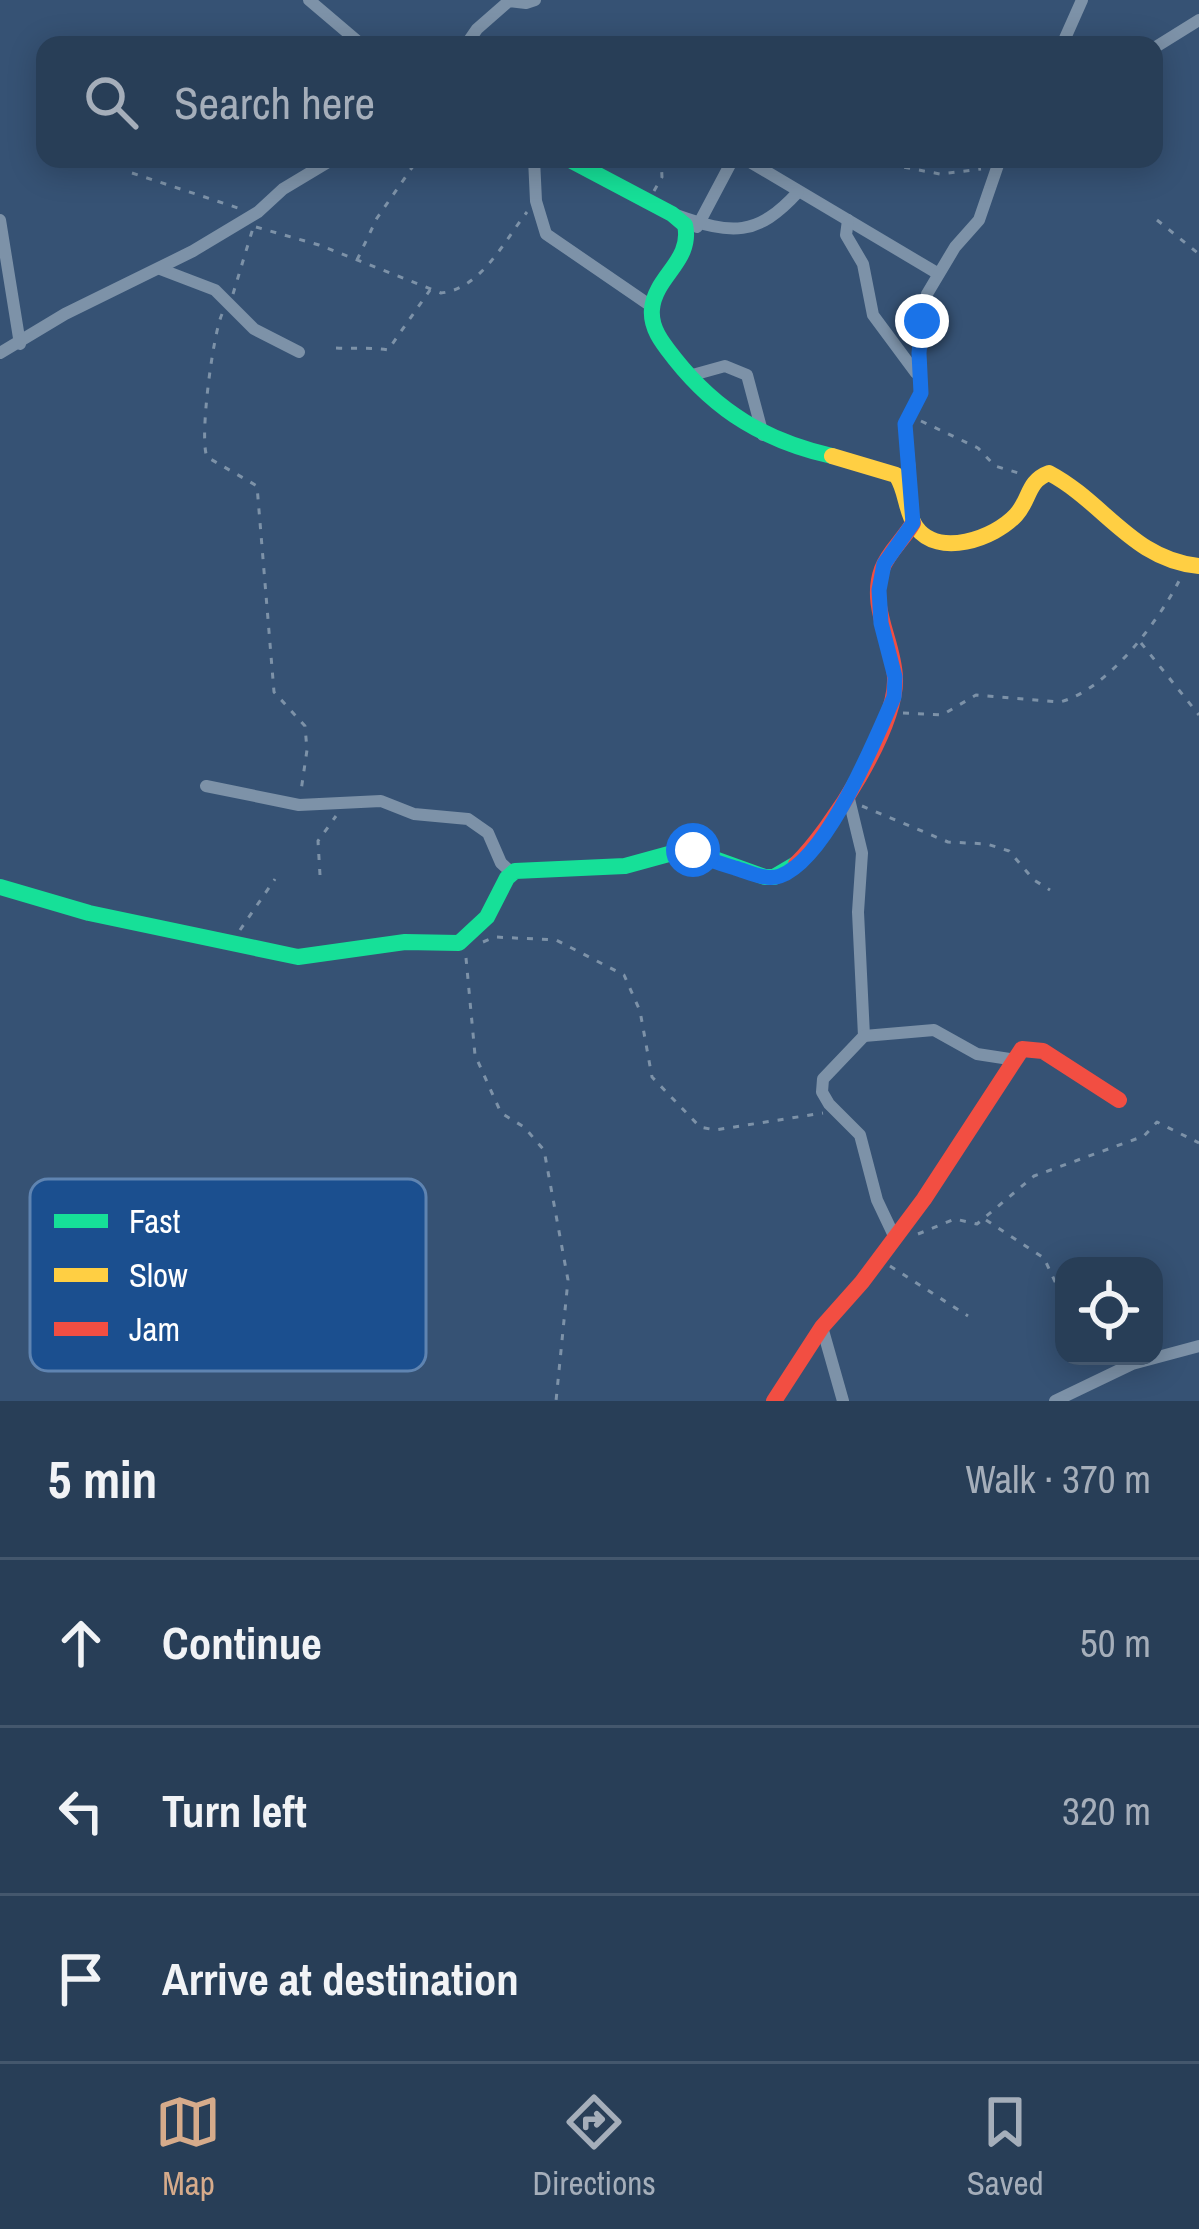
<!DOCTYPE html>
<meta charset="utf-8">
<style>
:root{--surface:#283e57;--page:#30455d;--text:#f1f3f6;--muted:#a5aeba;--line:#44576d;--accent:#d6ab8b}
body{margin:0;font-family:"Archivo Narrow",sans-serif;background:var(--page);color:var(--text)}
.controls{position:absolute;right:36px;bottom:36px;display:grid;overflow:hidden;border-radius:24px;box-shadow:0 6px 30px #0003}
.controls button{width:108px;height:108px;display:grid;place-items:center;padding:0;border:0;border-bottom:3px solid var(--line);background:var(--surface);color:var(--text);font:60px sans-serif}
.stop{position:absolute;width:36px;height:36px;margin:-27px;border:9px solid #1a73e8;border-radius:50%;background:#fff}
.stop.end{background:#1a73e8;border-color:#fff;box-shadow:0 3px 12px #0008}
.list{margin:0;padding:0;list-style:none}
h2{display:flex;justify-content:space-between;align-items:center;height:156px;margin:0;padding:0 48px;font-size:51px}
h2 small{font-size:39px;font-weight:400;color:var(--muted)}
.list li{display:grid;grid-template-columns:78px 1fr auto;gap:36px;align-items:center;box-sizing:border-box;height:168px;padding:0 48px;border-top:3px solid var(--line)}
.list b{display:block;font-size:45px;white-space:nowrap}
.list em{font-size:39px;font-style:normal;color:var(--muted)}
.icon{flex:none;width:66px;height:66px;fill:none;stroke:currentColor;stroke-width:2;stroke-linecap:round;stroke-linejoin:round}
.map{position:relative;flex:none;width:1199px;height:1401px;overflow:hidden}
.search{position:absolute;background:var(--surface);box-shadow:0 6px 30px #0003;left:36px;right:36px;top:36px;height:132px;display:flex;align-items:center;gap:30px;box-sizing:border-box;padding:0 42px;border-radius:24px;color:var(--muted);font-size:45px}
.sheet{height:660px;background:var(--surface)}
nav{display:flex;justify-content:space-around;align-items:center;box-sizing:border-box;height:168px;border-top:3px solid var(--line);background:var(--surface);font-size:33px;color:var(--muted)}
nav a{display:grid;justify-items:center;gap:6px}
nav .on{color:var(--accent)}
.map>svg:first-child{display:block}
</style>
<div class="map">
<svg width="1199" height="1401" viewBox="0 0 1199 1401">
<rect width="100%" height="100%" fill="#365274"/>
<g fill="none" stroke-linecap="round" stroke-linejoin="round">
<g stroke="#7d92a8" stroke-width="3" stroke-dasharray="6 9" stroke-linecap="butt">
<path d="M860,159L940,174L981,169"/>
<path d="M132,173L238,208"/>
<path d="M654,191L662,177L661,159"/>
<path d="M1157,220L1199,254"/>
<path d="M256,227L319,245L441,293C481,289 505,240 527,212"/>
<path d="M357,260L377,218L418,159"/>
<path d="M233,294L253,228"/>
<path d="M222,314C213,334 199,438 207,457L257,486L274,692L305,726L307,750L301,791"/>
<path d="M336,348C355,349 370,347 388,350L430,290"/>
<path d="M921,421L978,448L995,466L1022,474"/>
<path d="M1141,643L1199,715"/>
<path d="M903,713L942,715L976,695L1060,702C1107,690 1158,622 1179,581"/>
<path d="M862,806L948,842L987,844L1009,851L1034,880L1050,890"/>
<path d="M320,875L318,841L336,816"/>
<path d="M240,930L275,879"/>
<path d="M483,942L495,937L556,940L624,975L640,1011L652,1077L700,1127L715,1130L823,1113"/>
<path d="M466,958L475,1055L501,1113L524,1127L544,1150L568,1280L556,1401"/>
<path d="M986,1220L1044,1258L1064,1301"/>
<path d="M918,1234L955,1219L977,1224L1034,1176L1144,1136L1157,1122L1199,1143"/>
<path d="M890,1266L968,1316"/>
</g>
<g stroke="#7d92a8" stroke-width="12">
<path d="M309,0L362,45"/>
<path d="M466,45L477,29L509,1L526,3L535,0"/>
<path d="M1062,45L1082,0"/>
<path d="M1154,48L1199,20"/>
<path d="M534,159L536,201L546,234L651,306"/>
<path d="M745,159L937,273"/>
<path d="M676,215C732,235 757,237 798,192"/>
<path d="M0,220L20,344"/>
<path d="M848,220L846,235L863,264L873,315L916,373"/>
<path d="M697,227L733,159"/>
<path d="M160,269L215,290L254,329L299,352"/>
<path d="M0,353L65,314L193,251L258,212L283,189L333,159"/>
<path d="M689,376L725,366L747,375L763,435"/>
<path d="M907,489L910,471L905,424L921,393L919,353L927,294L955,247L979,220L1000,159"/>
<path d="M206,786L299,805L381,801L414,814L468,819L488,833L501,863L512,873"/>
<path d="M848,795L862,853L858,912L864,1036L823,1079L822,1092L829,1104L860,1135L877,1200L895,1238"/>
<path d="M864,1036L934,1030L977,1054L1016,1060"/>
<path d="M822,1327L843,1401"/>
<path d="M1055,1401L1132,1364L1199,1346"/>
</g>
<g stroke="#16e098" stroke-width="16">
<path d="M568,159L672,214L685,225C693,261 655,276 652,309C650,329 664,345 675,359C717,412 766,441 832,456"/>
<path d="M0,887L89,913L298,957L405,942L459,943L487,917L507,878L515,871L625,866L687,849L765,877H774L796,864"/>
</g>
<path stroke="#ffcf43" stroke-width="16" d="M832,456L896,475C907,491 905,511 916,527C938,558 994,539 1016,515C1030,500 1027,481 1049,473C1104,502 1133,560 1199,566"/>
<g stroke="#f24e42" stroke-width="16">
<path d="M796,864C831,830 897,727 895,678C894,641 868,607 882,569C888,552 904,539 913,523"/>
<path d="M774,1401L822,1327L862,1282L924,1199L1022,1049L1043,1051L1119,1100"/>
</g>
</g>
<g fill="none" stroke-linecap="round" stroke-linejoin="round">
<path stroke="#1a73e8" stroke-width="15" d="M693,850C706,860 720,863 735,868C749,872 766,881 780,876C827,859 874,742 894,697L895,677L881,623L879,590L884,564L913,523L905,424L921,393L919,353L922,321"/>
</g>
<rect x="30" y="1179" width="396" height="192" rx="18" fill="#1b4f8f" stroke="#5f84b1" stroke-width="3"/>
<rect x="54" y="1214" width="54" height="14" fill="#16e098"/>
<rect x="54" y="1268" width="54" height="14" fill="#ffcf43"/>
<rect x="54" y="1322" width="54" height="14" fill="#f24e42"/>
<g font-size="33" fill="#fff">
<text x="129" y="1233">Fast</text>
<text x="129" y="1287">Slow</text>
<text x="129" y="1341">Jam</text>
</g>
</svg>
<div class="controls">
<button><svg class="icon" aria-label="locate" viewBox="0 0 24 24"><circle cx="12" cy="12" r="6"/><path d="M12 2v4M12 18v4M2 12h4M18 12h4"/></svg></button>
</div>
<div class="stop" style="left:693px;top:850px"></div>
<div class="stop end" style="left:922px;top:321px"></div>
<div class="search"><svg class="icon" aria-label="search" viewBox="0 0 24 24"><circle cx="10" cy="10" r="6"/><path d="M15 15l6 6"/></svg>Search here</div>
</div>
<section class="sheet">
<h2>5 min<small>Walk · 370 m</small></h2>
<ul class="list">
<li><svg class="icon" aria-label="ahead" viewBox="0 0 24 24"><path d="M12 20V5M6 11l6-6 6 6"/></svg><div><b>Continue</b></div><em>50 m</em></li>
<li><svg class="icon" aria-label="left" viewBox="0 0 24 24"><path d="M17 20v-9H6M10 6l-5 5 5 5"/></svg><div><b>Turn left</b></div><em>320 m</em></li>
<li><svg class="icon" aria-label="arrive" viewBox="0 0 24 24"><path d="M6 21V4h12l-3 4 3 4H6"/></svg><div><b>Arrive at destination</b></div></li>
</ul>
</section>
<nav>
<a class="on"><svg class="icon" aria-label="map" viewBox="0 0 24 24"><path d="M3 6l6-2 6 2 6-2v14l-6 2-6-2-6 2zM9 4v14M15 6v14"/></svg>Map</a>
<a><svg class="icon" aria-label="directions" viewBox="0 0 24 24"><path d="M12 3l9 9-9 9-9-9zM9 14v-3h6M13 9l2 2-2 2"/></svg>Directions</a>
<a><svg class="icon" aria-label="saved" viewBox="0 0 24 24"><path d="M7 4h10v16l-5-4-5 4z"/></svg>Saved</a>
</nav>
